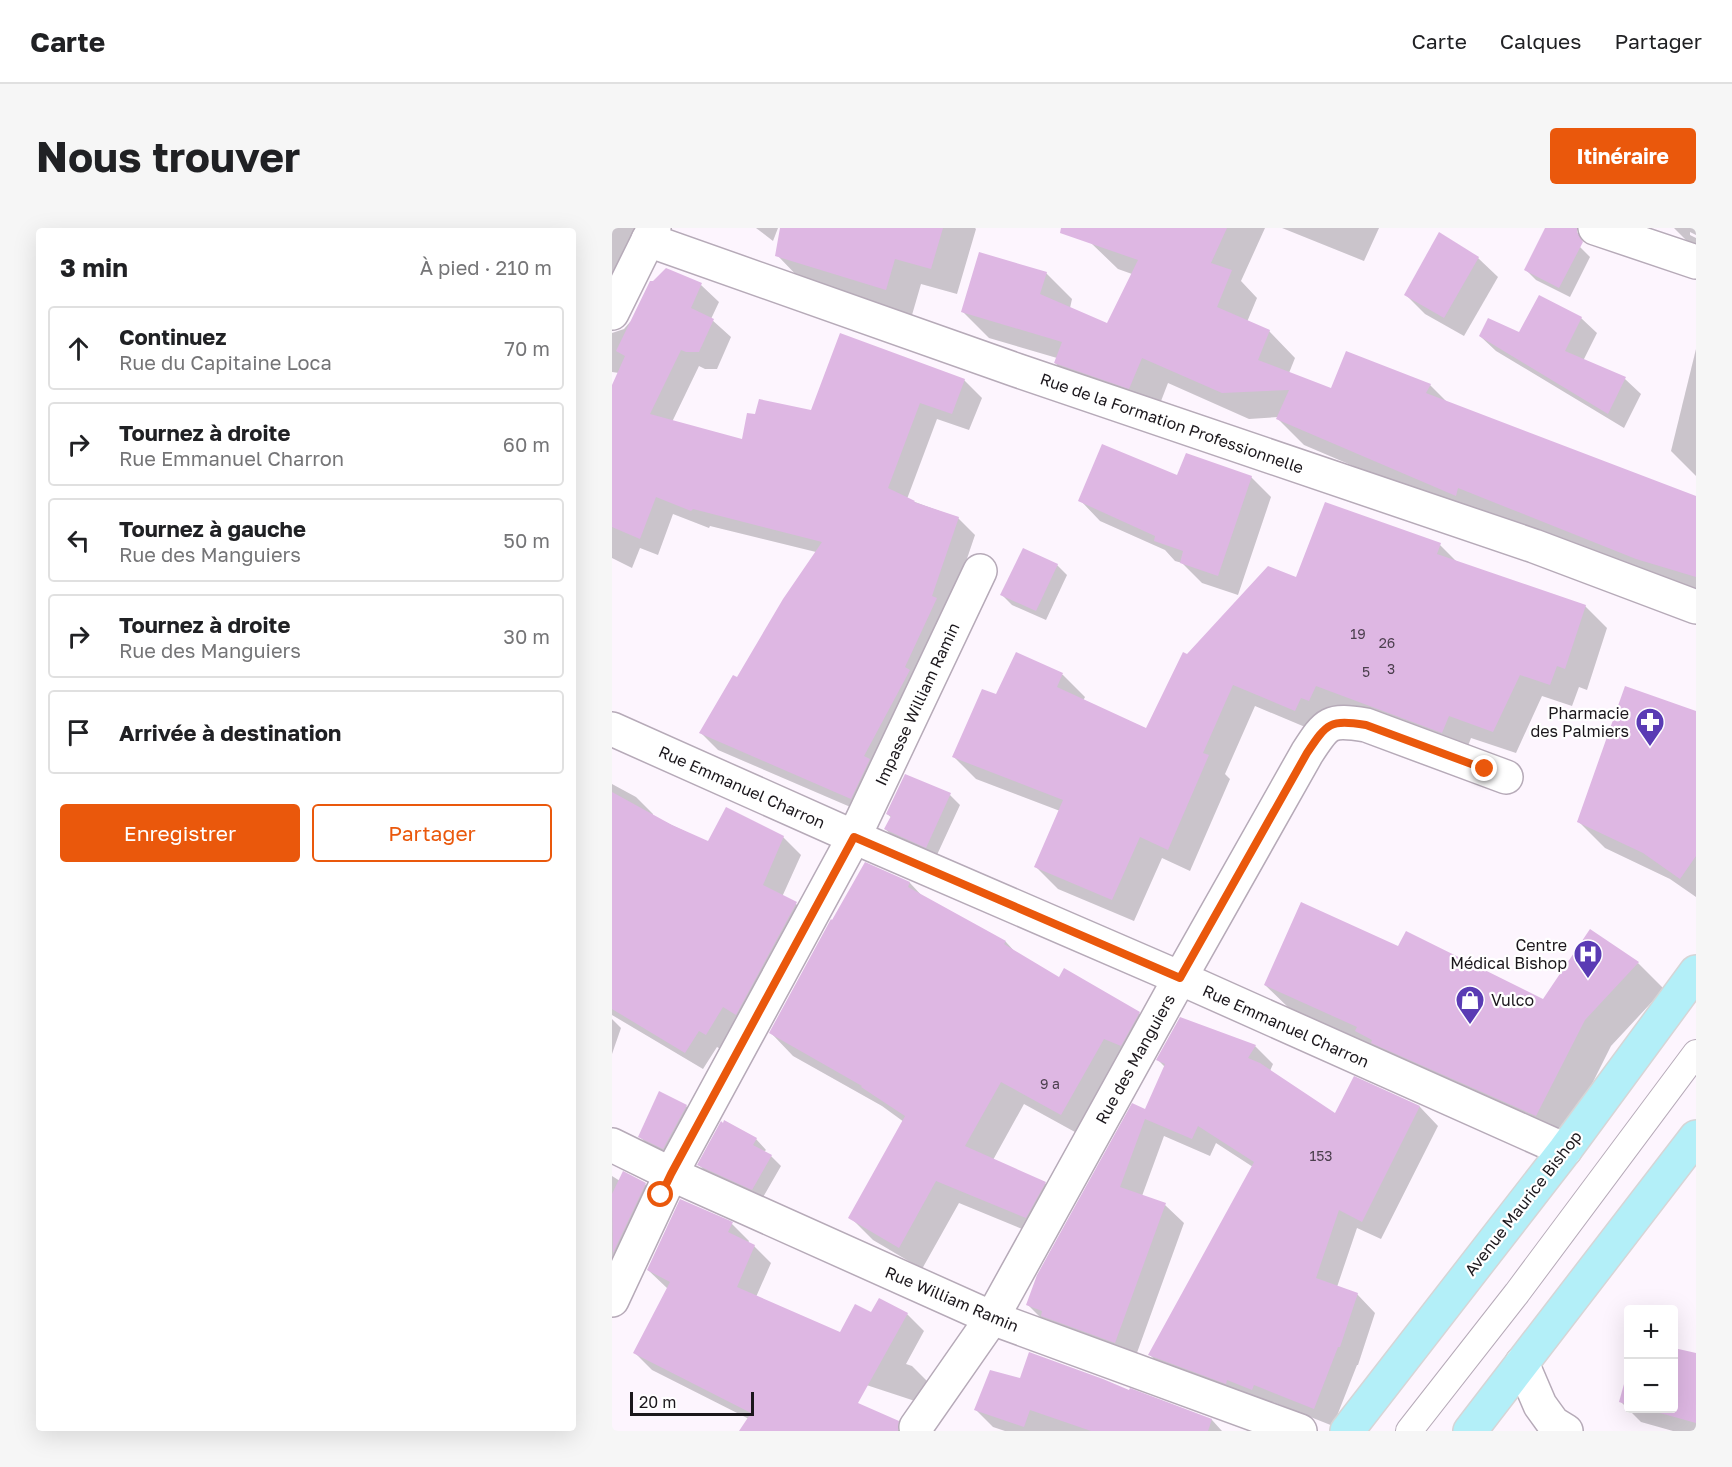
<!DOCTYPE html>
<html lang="fr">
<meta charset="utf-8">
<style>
:root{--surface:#fff;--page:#f6f6f6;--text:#202124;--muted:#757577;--line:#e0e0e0;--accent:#ea580c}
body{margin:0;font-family:"Golos Text",sans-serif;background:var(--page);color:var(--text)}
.controls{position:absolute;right:18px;bottom:18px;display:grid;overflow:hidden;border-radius:6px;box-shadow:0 6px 24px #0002}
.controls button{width:54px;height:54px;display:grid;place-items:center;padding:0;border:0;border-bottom:2px solid var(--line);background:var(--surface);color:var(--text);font:30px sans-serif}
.scale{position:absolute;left:18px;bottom:15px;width:124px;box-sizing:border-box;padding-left:6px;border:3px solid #1b171c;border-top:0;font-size:16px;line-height:21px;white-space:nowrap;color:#1b171c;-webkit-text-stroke:4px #fff;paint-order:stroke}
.stop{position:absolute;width:18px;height:18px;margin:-14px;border:4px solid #ea580c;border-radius:50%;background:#fff}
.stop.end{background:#ea580c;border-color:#fff;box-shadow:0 2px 6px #0008}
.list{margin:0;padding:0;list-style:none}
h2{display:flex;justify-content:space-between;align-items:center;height:78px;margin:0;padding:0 24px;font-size:26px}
h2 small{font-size:20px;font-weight:400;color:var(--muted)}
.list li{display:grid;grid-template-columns:39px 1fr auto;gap:18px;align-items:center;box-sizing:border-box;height:84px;margin:0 12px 12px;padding:0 12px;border:2px solid var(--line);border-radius:6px}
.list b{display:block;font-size:22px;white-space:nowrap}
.list p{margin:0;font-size:20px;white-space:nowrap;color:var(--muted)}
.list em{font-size:20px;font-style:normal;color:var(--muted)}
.actions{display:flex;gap:12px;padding:18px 24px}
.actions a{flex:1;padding:14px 0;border:2px solid var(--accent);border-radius:6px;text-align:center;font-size:21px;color:var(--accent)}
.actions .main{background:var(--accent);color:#fff}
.icon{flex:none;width:33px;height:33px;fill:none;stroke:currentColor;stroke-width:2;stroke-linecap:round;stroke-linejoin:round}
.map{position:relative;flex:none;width:1084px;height:1203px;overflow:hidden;border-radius:6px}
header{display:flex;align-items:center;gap:36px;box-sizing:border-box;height:84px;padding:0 30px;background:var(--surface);border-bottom:2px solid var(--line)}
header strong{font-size:28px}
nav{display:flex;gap:33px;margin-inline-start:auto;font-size:21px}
.intro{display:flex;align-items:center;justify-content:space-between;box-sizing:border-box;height:144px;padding:0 36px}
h1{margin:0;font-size:42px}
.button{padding:15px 27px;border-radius:6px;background:var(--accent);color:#fff;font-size:21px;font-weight:700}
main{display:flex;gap:36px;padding:0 36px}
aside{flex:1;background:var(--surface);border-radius:6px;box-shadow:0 6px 24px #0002}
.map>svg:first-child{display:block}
</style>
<header>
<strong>Carte</strong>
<nav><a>Carte</a><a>Calques</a><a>Partager</a></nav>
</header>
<div class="intro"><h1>Nous trouver</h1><a class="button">Itinéraire</a></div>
<main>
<aside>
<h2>3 min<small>À pied · 210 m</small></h2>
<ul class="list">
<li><svg class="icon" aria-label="ahead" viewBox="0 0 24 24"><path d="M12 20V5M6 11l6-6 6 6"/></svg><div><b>Continuez</b><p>Rue du Capitaine Loca</p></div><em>70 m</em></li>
<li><svg class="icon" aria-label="right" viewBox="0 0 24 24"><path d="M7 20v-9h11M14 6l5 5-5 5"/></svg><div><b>Tournez à droite</b><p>Rue Emmanuel Charron</p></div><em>60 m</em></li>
<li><svg class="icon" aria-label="left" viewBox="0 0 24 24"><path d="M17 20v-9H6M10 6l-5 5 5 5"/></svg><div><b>Tournez à gauche</b><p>Rue des Manguiers</p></div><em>50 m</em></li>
<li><svg class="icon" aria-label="right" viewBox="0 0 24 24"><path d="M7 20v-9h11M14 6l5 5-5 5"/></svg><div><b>Tournez à droite</b><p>Rue des Manguiers</p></div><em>30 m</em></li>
<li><svg class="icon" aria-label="arrive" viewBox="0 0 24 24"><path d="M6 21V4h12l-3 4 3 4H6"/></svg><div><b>Arrivée à destination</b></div></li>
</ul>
<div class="actions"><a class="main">Enregistrer</a><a>Partager</a></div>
</aside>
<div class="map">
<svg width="1084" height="1203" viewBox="0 0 1084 1203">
<rect width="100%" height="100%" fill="#fdf5fe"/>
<g fill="#0003">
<path d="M0,0H26L0,74Z"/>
<path d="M144,0H166L161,13Z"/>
<path d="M170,0H363L364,1L345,66L309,56L300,87L191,54L165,27Z"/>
<path d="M485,0H653L629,53L645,70L635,94L657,103L683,130L677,145L720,162L818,157L837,176L1084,269V367L870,293L692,217L666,191V189L637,191L556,155L544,186L469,161L443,135L445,130L377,110L351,84L434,45L460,71L458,80L496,97L520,46L506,41L479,15Z"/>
<path d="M670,0H767L752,33Z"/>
<path d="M1062,0H1084V7L1078,4V7L1084,10V18L1077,15Z"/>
<path d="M968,19L978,29L958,69L924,52L914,42Z"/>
<path d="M866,30L886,49L852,108L813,86L793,66Z"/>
<path d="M89,57L107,74L99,91L119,109L105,141H93L87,138L60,194L131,213L144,188L200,184L352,152L370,170L357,202L325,191L295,271L346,290L363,307L337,384L257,587L106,522L89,505L125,452L204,324L98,298L97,300L61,286L46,327L28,320L20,340L0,330V167L7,145L0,144V105L12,101L18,94Z"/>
<path d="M969,90L985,105L971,133L1013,151L1029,166L1012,200L884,123L868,108L908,106Z"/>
<path d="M1084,121V248L1059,223Z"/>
<path d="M566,249H639L659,269L626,367L590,355L570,335L563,333L553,322L488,293L468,272Z"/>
<path d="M828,317L846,335L973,378L995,400L975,462L967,459L960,478L930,468L904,525L859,510L853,526L705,504L643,478L613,546L618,551L578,643L550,630L522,693L446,661L424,639L448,583L364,551L342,529L384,468L404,426L451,447L473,469L471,473L535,501L576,428L685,351Z"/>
<path d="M445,337L455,347L434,392L400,377L390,367Z"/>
<path d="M1014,460L1084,485V669L1058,651L993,620L967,594Z"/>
<path d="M0,556L24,569L41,586V588L97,615L171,609L189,627L170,669L184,676L202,693L112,823L105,819L91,841L0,787Z"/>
<path d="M338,567L348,577L324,629L284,611L273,601L280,590L275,586Z"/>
<path d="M254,636L298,655L312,670L394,714L405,726L447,752L527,785L550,808L472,909L412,876L381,932L433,955L456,978L437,1012L347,975L310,1041L261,1012L238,989L292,894L270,878L181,828L159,805Z"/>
<path d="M787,720L931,773L1026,735L1052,761L999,818L951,914L680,783L653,757Z"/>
<path d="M0,791L9,800L0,826Z"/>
<path d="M643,818L661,836L658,843L724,887L742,850L808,879L826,898L769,1011L745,1000L725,1059L745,1066L763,1085L746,1137H745L721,1198L661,1174L659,1179L556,1145L538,1127L641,939L604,915L598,928L552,908L530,968L553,977L572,995L522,1133L434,1095L416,1077L533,883L553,839L546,832Z"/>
<path d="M74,878L84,888L62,930L38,919L28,909Z"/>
<path d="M144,911L154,922L152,924L159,928L169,938L150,971L97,947L87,937Z"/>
<path d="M0,948L8,953L33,956L49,972L0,1064Z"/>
<path d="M69,973L120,996L137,1013L136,1015L142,1018L159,1035L144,1069L228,1106L260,1086L268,1072L295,1086L312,1103L294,1136L300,1138L317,1155L309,1175L221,1146L215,1160L288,1203H129L137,1191L40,1142L23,1125L56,1061L36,1042Z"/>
<path d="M1062,1121L1084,1127V1203H1061L1029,1194L1009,1174L1017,1143V1180H1062Z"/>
<path d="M409,1152L517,1164L600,1192L610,1203H393L381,1199L364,1182Z"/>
</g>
<g fill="#deb7e3">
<path d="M168,0H331L319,41L283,31L274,62L163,28Z"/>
<path d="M449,0H615L599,35L620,42L605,79L658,102L646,132L719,160L734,123L819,156L814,165L1084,268V349L1024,331L846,260L844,268L664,191L677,162L610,165L530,130L517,161L442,135L450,114L349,84L367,24L435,44L428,66L495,95L526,32L448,5Z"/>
<path d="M933,0H965V4L971,14L947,60L912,42Z"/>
<path d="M827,4L867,29L832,90L792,67Z"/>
<path d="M54,40L90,55L79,80L102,91L87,124H74L69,122L38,186L130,211L135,185L143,186L147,171L199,182L228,105L353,151L340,186L308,175L276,260L303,273L302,274L347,289L320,368L325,370L293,439L298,442L252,528L258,531L239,571L87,505L121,447L125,449L171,371L210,314L81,281L79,283L44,269L28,311L0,299V157L13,128L4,123L38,53H41Z"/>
<path d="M927,67L970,89L953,123L1014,149L996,186L867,108L876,90L907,104Z"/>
<path d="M490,216L565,247L574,225L640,248L606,348L568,335L571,323L542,313L543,308L466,273Z"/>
<path d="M713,274L829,315L825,326L974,377L953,441L945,438L938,457L908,447L881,504L837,488L830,505L704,458L697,473L689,470L683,483L621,457L591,525L597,527L556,622L528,609L500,672L422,639L451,572L340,529L370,461L384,466L404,424L451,445L445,459L534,500L571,424L575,426L656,338L684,349Z"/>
<path d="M411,320L446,336L424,383L388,367Z"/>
<path d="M1013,458L1084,483V628L1068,651L1031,625L965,594Z"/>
<path d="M293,546L339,565L314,620L272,601L279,588L274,586Z"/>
<path d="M0,564L60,597L96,613L114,579L172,608L151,657L185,674L124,787L111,779L94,807L87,803L73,825L0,781Z"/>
<path d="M253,634L298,654L296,659L394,713L392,716L447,749L452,740L528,784L509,818L492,811L449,887L389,854L353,918L434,954L414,990L324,953L287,1020L236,990L293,888L249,859L250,858L157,805L219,691L220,692Z"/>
<path d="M689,674L786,718L794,703L931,771L978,701L1027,734L973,792L924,888L759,815L760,812L743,803L745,799L652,757Z"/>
<path d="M568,789L644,817L636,830L648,835L723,885L742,848L808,878L750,994L727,982L704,1050L746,1065L728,1119H726L702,1181L642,1157L640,1162L615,1152L614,1156L536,1127L642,934L586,898L580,911L533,891L508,959L554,975L503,1115L429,1088L430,1083L414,1077L425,1047L520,875L533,881L553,836L544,832Z"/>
<path d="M47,863L75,877L51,921L26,909Z"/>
<path d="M112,892L145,910L141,917L160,927L140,962L85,937L109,893L111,895Z"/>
<path d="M11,943L34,955L1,1025L0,966Z"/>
<path d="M68,971L121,994L116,1004L143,1017L125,1059L228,1104L243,1076L259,1084L267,1070L296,1085L246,1175L287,1193L286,1203H127L139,1185L21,1125L58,1054L35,1042Z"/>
<path d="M1062,1120L1084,1125V1195L1030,1180H1062Z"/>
<path d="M417,1124L491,1151L517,1162L518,1160L600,1191L596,1203H479L418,1182L412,1199L362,1182L378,1142L408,1150Z"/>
<path d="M1017,1138V1177L1007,1174Z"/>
</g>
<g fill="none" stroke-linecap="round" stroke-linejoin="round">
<g stroke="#b6aab8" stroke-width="28">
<path id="lane" d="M797,1203L905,1065L1084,825"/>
</g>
<g stroke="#b6aab8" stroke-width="36">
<g id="street">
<path d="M983,0L1084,34"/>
<path d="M36,12L404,142L922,318L1084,379"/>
<path d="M0,85L42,0"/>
<path d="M0,501L242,609L568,750L953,922"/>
<path d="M0,917L59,946L380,1090L688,1203"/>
<path d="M0,1072L59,946L242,609L368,343"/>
<path d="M910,1135L928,1177L941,1195L954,1203"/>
<path d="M304,1199L380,1090L568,750L695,525C715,494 717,491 754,497L894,549"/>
</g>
</g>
<g stroke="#d6d5d6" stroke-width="36">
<g id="primary">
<path d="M735,1203L953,922L1084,744"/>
<path d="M858,1203L1084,909"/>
</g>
</g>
<use href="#lane" stroke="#fff" stroke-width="26"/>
<use href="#street" stroke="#fff" stroke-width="33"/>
<use href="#primary" stroke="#b3eff8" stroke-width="33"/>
</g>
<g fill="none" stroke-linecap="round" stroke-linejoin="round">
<path stroke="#ea580c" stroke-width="8" d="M49,967L59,946L242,609L568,750L695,525C715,495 718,491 754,497L873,541"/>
</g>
<defs>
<g id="pharmacy-pin" transform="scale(1.5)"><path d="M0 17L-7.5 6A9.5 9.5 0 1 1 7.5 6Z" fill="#5a3bb4" stroke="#fff"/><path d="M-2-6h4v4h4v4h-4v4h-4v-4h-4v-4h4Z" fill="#fff"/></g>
<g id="hospital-pin" transform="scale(1.5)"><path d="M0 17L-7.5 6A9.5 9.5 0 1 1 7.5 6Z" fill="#5a3bb4" stroke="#fff"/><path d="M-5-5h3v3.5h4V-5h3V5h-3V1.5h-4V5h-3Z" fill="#fff"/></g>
<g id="shop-pin" transform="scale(1.5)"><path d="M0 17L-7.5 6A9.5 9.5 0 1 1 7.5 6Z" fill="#5a3bb4" stroke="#fff"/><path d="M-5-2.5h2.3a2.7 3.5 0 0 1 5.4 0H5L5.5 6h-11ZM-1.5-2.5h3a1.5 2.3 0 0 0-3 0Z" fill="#fff"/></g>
</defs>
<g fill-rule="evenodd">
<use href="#pharmacy-pin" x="1038" y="494"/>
<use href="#hospital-pin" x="976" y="726"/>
<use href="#shop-pin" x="858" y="772"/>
</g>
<g text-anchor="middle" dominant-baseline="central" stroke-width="4.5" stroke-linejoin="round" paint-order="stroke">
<g font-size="14" fill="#4c3f4e">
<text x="746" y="405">19</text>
<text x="775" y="414">26</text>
<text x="779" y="440">3</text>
<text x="754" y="443">5</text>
<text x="438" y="855">9 a</text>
<text x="709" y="927">153</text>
</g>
<g font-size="16" fill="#1b171c" stroke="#fff">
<text transform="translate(560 195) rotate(19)">Rue de la Formation Professionnelle</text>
<text transform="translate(305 476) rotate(-65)">Impasse William Ramin</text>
<text transform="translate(130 559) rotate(24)">Rue Emmanuel Charron</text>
<text transform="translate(674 798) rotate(24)">Rue Emmanuel Charron</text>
<text transform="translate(523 831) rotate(-61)">Rue des Manguiers</text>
<text transform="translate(911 975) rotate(-52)">Avenue Maurice Bishop</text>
<text transform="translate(340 1071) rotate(23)">Rue William Ramin</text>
</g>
<g font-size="16" fill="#1b171c" stroke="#fff" text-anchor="end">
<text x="1017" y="485">Pharmacie<tspan x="1017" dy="18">des Palmiers</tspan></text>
<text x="955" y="717">Centre<tspan x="955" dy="18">Médical Bishop</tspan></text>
<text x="879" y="772" text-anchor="start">Vulco</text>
</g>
</g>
</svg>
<div class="controls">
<button>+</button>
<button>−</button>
</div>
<div class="scale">20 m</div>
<div class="stop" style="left:49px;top:967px"></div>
<div class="stop end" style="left:873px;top:541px"></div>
</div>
</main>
